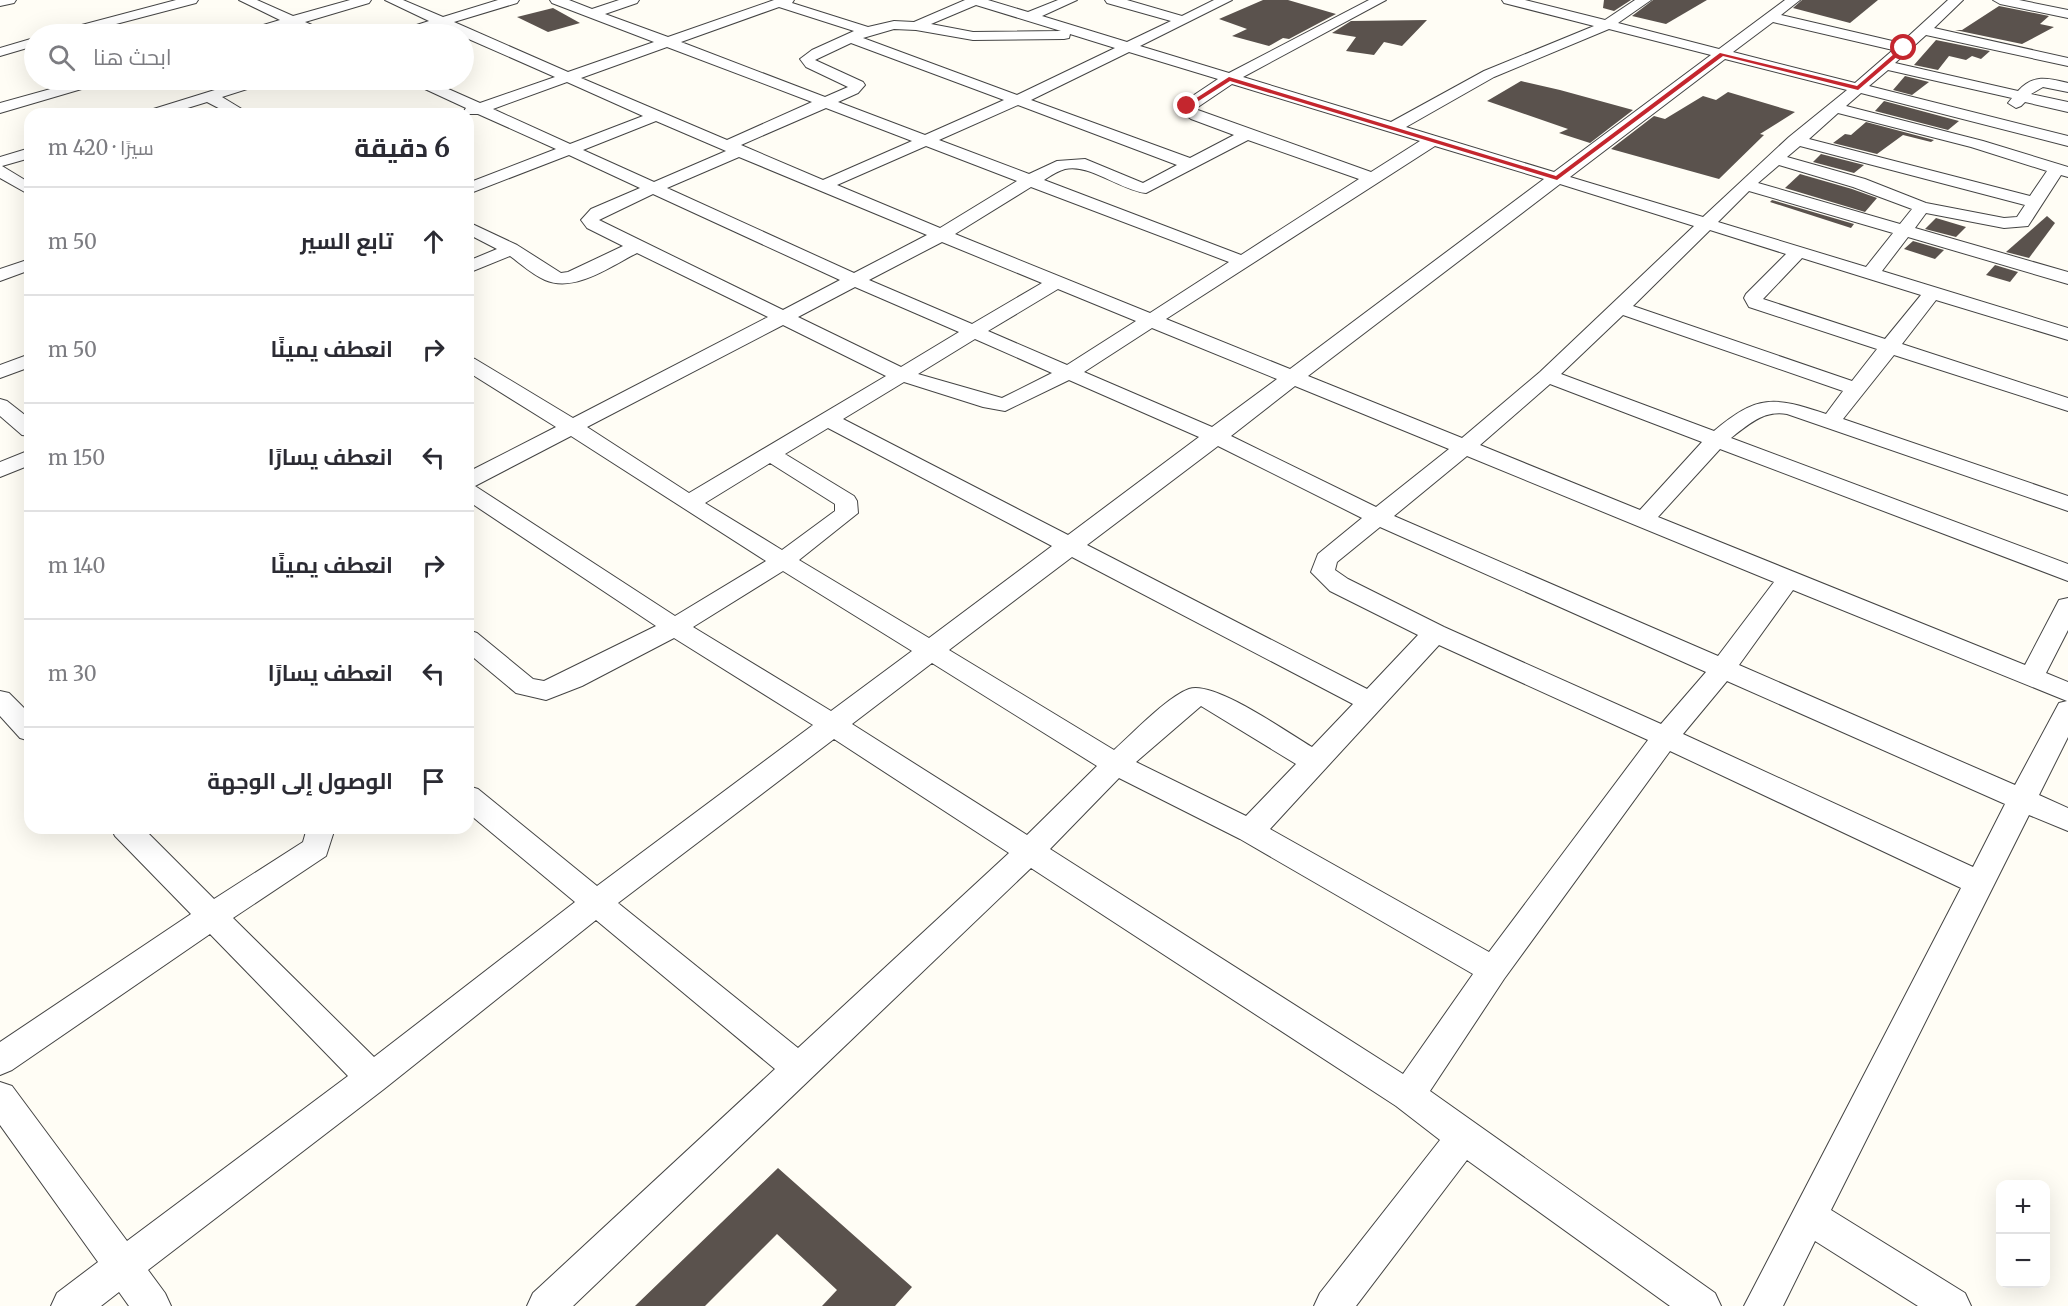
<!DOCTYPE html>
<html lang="ar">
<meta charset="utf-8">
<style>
:root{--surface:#fff;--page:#f2f2f3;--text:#2b2b33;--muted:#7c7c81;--line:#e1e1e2}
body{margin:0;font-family:Merriweather,Cairo,serif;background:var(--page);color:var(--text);direction:rtl}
.controls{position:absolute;right:18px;bottom:18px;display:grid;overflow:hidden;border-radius:12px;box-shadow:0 6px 24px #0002}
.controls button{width:54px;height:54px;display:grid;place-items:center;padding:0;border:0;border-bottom:2px solid var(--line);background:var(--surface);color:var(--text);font:30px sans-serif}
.stop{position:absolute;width:18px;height:18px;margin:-14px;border:4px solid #c4262e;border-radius:50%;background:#fff}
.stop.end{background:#c4262e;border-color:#fff;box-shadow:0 2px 6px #0008}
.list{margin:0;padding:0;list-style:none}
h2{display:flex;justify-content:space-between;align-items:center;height:78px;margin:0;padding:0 24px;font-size:26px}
h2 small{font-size:20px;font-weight:400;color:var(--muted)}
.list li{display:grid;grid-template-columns:39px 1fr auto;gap:18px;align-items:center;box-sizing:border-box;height:108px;padding:0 24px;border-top:2px solid var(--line)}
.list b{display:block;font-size:22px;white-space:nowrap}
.list em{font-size:20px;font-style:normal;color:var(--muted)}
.icon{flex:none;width:33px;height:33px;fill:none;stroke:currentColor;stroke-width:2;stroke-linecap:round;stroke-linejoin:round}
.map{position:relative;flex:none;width:2068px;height:1306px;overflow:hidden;direction:ltr}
.search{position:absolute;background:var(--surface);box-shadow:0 6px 24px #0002;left:24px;top:24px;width:450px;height:66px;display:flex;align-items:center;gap:15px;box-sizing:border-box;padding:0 21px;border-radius:33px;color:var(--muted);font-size:22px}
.panel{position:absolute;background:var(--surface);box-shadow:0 6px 24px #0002;left:24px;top:108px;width:450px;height:726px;border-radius:18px;direction:rtl}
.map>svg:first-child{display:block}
</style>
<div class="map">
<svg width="2068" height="1306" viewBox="0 0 2068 1306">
<rect width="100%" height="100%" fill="#fffdf5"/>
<g fill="#5a524d">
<path d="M1263,0H1288L1336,14L1289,39L1283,38L1269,46L1232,36L1247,29L1219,19Z"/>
<path d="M1604,0H1631L1614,11L1603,8Z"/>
<path d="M1653,0H1707L1666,24L1632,16Z"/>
<path d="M1802,0H1878L1850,23L1793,8Z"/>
<path d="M1999,6L2049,16L2040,24L2054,27L2022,44L1955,30H1962Z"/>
<path d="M553,8L580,23L548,32L517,17Z"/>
<path d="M1427,20L1402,46L1384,42L1374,55L1346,51L1356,37L1332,33L1351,21Z"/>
<path d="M1936,40L1990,51L1981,59L1972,56L1966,60L1949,56L1938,70L1914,65Z"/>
<path d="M1905,76L1929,82L1912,95L1893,90Z"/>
<path d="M1521,81L1560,90L1633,110L1590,143L1559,133L1568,129L1487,101Z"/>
<path d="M1728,92L1795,112L1760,134L1764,135L1719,179L1611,149L1654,116L1665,119L1703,96L1716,100Z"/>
<path d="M1884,101L1903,106L1959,121L1948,130L1875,111Z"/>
<path d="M1866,122L1934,140L1931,142L1903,135L1877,154L1833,143L1845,134L1851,135Z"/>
<path d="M1821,154L1864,165L1854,173L1813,162Z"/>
<path d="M1800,174L1852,189L1877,198L1865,212L1785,188Z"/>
<path d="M1772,200L1854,224L1851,228L1770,202Z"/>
<path d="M2047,216L2055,223L2029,258L2006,252Z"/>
<path d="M1936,218L1966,227L1956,237L1925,229Z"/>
<path d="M1913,241L1944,250L1935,259L1904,249Z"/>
<path d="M1995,265L2018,272L2010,282L1986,275Z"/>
<path d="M778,1168L912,1287L895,1306H822L837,1290L777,1234L705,1306H635Z"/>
</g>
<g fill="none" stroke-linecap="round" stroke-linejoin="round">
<g stroke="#444" stroke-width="2">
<g id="minor">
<path d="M0,0H16L14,3L0,6Z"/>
<path d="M176,0H198L196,3L78,34H57L59,31Z"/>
<path d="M239,0H257L293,16L350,0H371L369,3L305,22L326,31L328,34H311L291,26L261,34H241L243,31L280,20Z"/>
<path d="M385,0H403L443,17L498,0H519L517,3L454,22L568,72L654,42L552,3L550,0H569L592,9L619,0H639L637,3L605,14L668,37L774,0H794L792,3L868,27L894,21L914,22L965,0H988L1028,12L1058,0H1077L1042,16L1127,42L1171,21L1107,3L1105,0H1127L1182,16L1214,0H1232L1140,46L1229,73L1369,0H1386L1243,77L1391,122L1484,71L1594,26L1504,3L1502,0H1525L1605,20L1635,0H1651L1618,23L1719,49L1785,0H1800L1781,15L1901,43L1948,0H1963L1934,28L2068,58V66L1926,35L1895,63L2018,91C2033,74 2048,78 2068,83V92L2043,87L2031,94L2068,102V112L2025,102L2021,106L2016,108L2008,103L2012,98L1888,70L1869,86L2068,136V146L1861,93L1846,106L1983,141L2068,167V177L2061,175L2028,226L2004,228L1926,213L1915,228L2068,272V284L1908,237L1882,271L2068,328V340L1936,300L1902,344L2068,398V411L1894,355L1843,419L2068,496V511L1787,414C1764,410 1749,424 1731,438L2068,564V581L1720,449L1658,517L2025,665L2059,600L2068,598V630L2046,673L2068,682V737L2039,795L2068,808V831L2029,815L1831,1210L1965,1293L1971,1306H1918L1815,1241L1783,1306H1744L1961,888L1670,751L1504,979L1430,1091L1715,1293L1721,1306H1670L1467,1160L1356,1306H1314L1320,1293L1440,1140L1396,1106L1031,868L573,1306H527L533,1293L775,1069L596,920L384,1089L148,1270L165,1293L171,1306H129L119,1292L101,1306H51L57,1293L98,1262L0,1125V1082L12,1086L127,1241L348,1076L210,934L12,1070L0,1075V1042L191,914L115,836L111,828H143L214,899L303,842L307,828H335L326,856L233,918L374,1057L575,902L468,813V786L478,789L597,886L813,725L674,638L582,686L546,700L516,693L468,653V630L477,633L533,679L544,681L656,626L468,501V472L556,427L468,372V357L475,359L573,418L768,317L637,253C611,266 575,293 545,280C533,275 521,264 510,256L468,273V261L497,249L468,234V222L517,245L561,273L568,272L623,246L587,228L581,220L591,209L640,188L569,155L468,194V183L556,149L478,114H466L464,111L466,108L412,83L410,80H428L480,103L555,77L464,37V34L441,27L416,34H396L398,31L429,21ZM976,5L1061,31L973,32L931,24ZM779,7L854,31L812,50L800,59L806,67L848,87L825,97L681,42ZM1773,22L1893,50L1855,83L1733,52ZM894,29L916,30L973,40L1064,39L1069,38L1070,34L1115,48L1017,95L863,38ZM1609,29L1711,55L1554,172L1406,127L1494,77ZM851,43L1004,100L925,135L838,102L858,93L865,85L863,82L815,60ZM667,47L812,102L727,140L581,78ZM1129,52L1218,79L1182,103L1180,111L1191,119L1234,135L1190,158L1031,100ZM1725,59L1847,90L1789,137L1703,217L1570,177ZM567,82L643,116L570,144L493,109ZM1232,84L1420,141L1371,172L1195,109ZM1018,105L1177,165L1143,183L1085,159L1057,161L1029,174L939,140ZM826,108L912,141L823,180L741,145ZM1838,113L1971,147L2047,171L2030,196L1809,139ZM656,121L726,151L654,182L583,150ZM1248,140L1359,179L1241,255L1044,180C1050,176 1058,171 1065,169C1089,163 1120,190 1146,193ZM926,146L1017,181L940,228L837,185ZM1435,146L1544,179L1290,369L1166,319ZM1800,146L2025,205L2017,217L2004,218L1926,203L1865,179L1787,157ZM739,157L927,235L854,273L667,188ZM1779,165L1853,187L1912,209L1900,224L1758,183ZM1560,184L1694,226L1540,372L1462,438L1308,376ZM1031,187L1229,262L1150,313L955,234ZM1749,191L1893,233L1866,267L1718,222ZM653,194L840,280L783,310L599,220ZM1710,230L1786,254L1746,294L1744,298L1749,307L1877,349L1852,381L1633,306ZM942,242L1042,283L972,324L869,280ZM1802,258L1921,295L1885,339L1763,299ZM855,287L959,332L901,367L798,317ZM1058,289L1136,321L1067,365L988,331ZM1623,315L1843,391L1826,414C1773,396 1757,395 1714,431L1561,374ZM783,325L886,376L689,493L587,427ZM1152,328L1277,379L1212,427L1084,372ZM975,339L1052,373L1002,398L918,374ZM1069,380L1199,437L1068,535L843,419L904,382L983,407L1005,411ZM1550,384L1702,442L1640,510L1480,445ZM1295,386L1449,449L1376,507L1231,436ZM828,428L1052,546L929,638L799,560L858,513L857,501L854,496L785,454ZM571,436L766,561L675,616L475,486ZM1218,446L1362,518L1318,554L1311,572L1330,591L1418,635L1367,689L1087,545ZM1467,456L1774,582L1718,656L1394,516ZM770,463L835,504V511L782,550L705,503ZM1380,527L1706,672L1661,724L1444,627L1348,579L1335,570L1337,562ZM1072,557L1353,704L1312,747C1288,733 1214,680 1189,689C1167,697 1133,733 1114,750L949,650ZM783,571L912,651L831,711L693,627ZM1793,590L2067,701L2059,703L2015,785L1739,665ZM1439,645L1648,740L1489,952L1270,829ZM932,663L1097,766L1027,835L852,724ZM1727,681L2005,804L1973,867L1683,734ZM1201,706L1296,764L1246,816L1136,762ZM834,739L1009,853L798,1048L618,903ZM1119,778L1240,839L1473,974L1403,1074L1050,849Z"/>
<path d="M1993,0H2019L2068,10V18L2000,4Z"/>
<path d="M34,38V46L0,56V48Z"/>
<path d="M83,80H104L102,83L0,113V103Z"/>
<path d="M247,80H268L266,83L222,97L250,114H230L207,102L168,114H144L147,111Z"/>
<path d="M30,148V158L2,166L30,183V195L0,178V157Z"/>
<path d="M30,259V270L0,281V269Z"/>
<path d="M30,354V367L0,378V365Z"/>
<path d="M0,399L7,401L30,419V436L22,435L0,416Z"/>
<path d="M30,450V465L0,477V462Z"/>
<path d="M0,691L9,693L30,714V741L20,738L0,716Z"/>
</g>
</g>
<use href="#minor" fill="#fff" fill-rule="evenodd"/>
</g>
<path fill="#c4262e" d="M1902,47L1907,48L1858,90L1723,56L1557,180L1230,81L1189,107L1184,106L1229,77L1556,176L1720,53L1857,86Z"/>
</svg>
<div class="controls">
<button>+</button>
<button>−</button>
</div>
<div class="stop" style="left:1904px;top:48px"></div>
<div class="stop end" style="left:1187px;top:106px"></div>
<div class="search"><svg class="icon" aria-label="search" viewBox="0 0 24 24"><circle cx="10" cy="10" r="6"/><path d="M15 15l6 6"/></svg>ابحث هنا</div>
<section class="panel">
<h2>6 دقيقة<small>سيرًا · 420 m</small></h2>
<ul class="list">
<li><svg class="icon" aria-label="ahead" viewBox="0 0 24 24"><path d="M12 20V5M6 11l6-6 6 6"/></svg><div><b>تابع السير</b></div><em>50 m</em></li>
<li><svg class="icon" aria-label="right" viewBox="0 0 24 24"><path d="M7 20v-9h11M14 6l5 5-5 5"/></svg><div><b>انعطف يمينًا</b></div><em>50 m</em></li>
<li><svg class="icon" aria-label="left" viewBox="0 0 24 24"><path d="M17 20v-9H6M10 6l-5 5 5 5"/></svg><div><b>انعطف يسارًا</b></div><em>150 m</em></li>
<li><svg class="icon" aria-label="right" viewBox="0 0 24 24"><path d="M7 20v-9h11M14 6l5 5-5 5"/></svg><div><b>انعطف يمينًا</b></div><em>140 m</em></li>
<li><svg class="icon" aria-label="left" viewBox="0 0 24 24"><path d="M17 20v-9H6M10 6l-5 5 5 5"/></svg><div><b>انعطف يسارًا</b></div><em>30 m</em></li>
<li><svg class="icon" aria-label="arrive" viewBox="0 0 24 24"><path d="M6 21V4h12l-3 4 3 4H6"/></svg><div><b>الوصول إلى الوجهة</b></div></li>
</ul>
</section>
</div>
